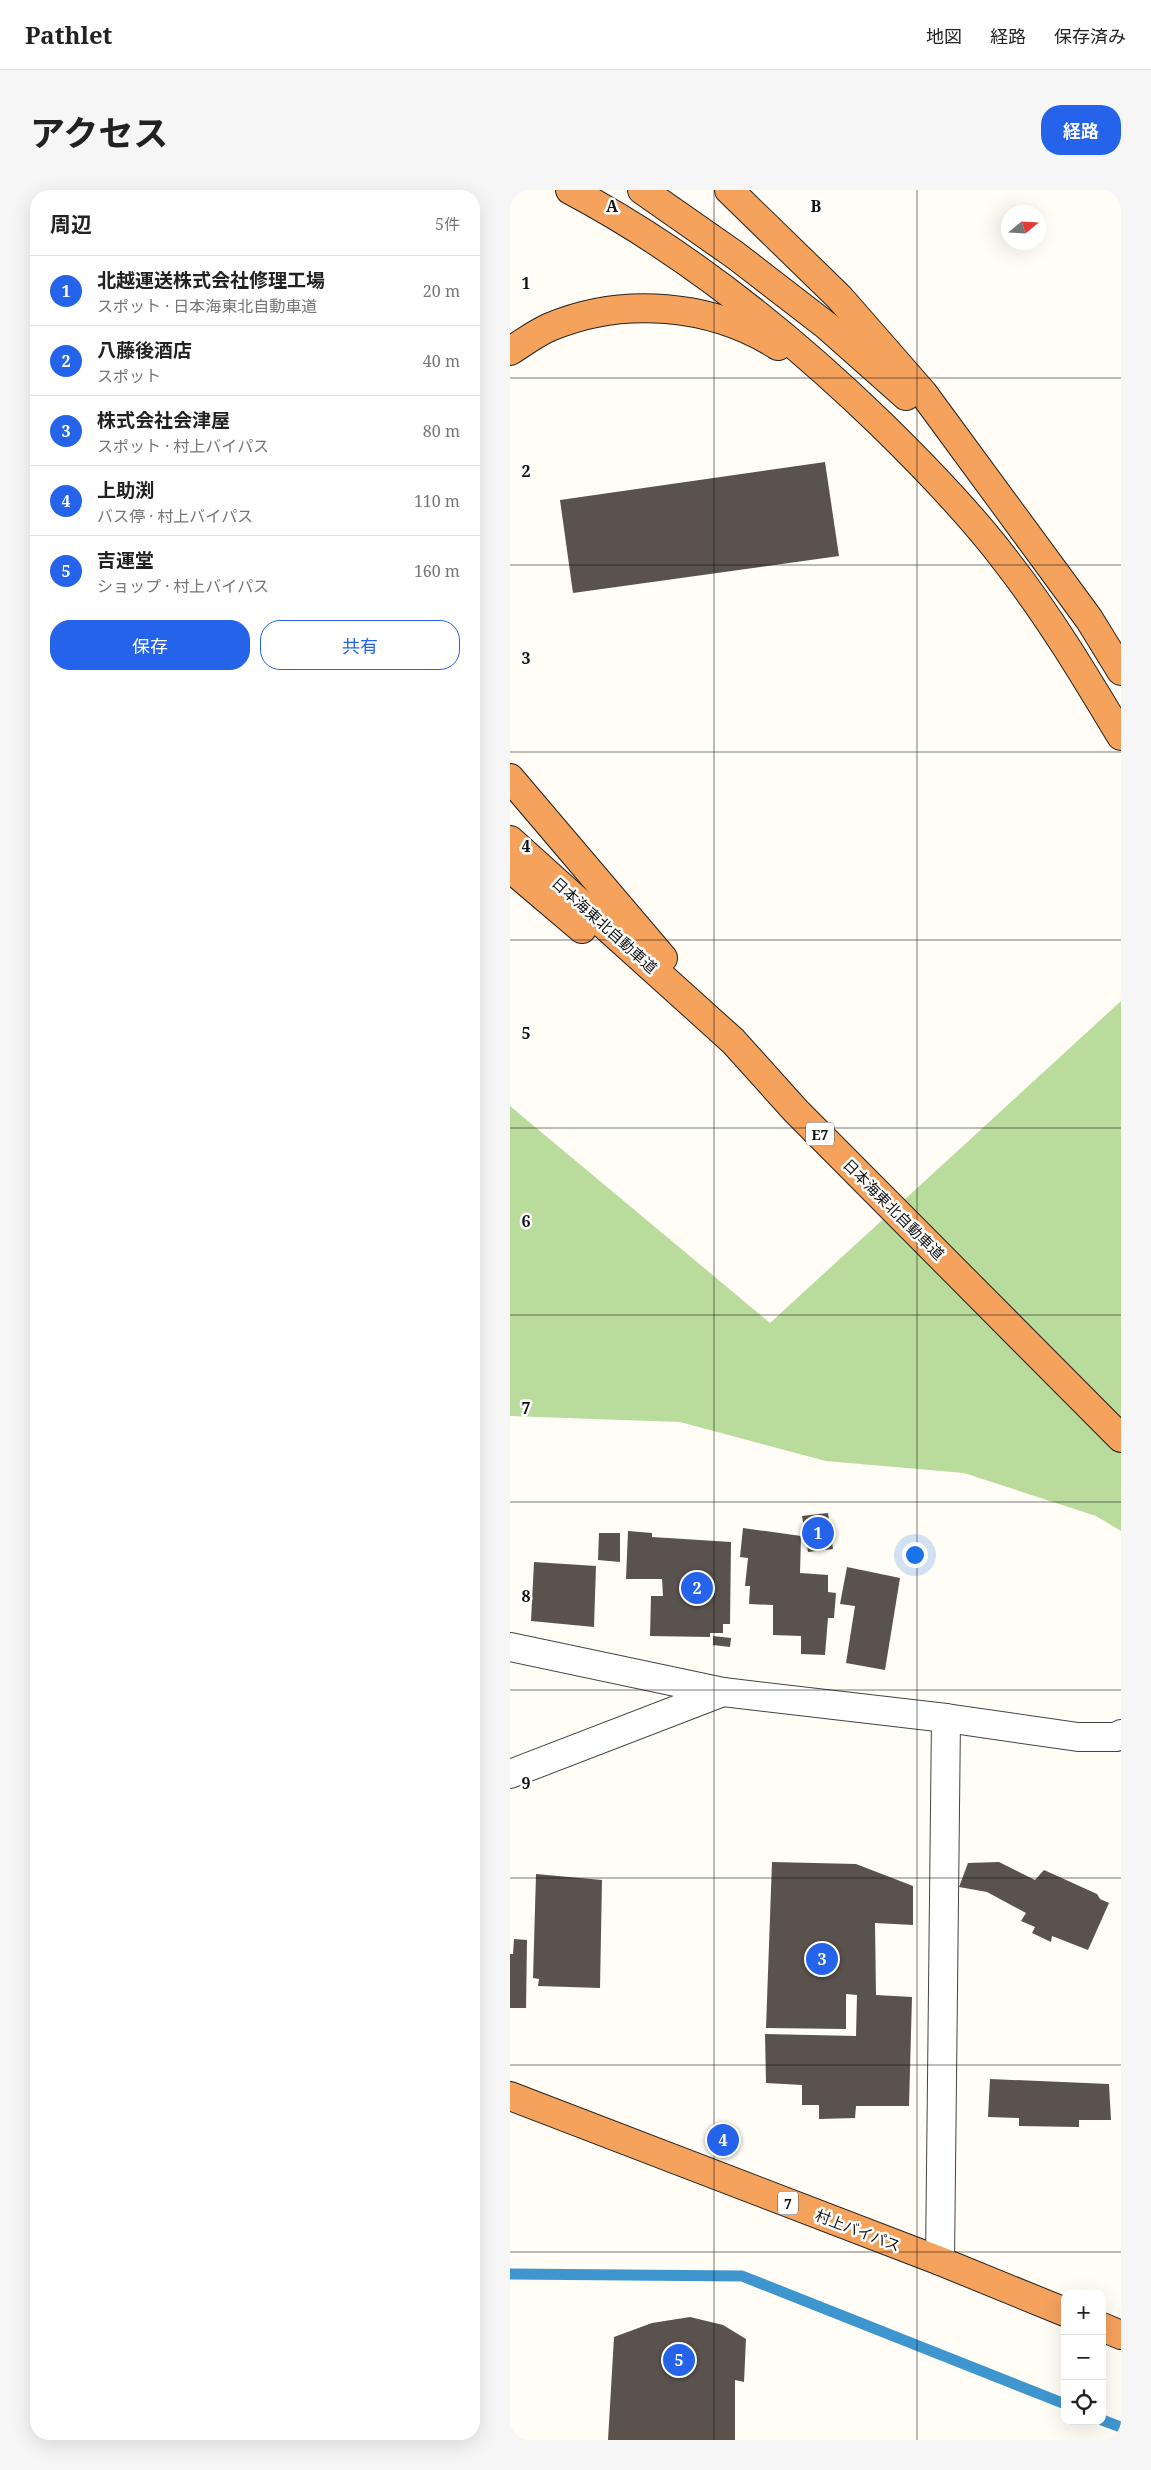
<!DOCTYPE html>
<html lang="ja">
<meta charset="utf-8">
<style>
:root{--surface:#fff;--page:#f6f6f6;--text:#222;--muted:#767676;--line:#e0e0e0;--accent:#2563eb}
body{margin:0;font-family:"Noto Serif","Noto Sans JP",serif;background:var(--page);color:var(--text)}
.controls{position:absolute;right:15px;bottom:15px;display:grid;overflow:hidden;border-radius:10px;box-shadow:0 5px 20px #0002}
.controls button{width:45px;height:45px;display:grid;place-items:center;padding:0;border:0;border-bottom:1px solid var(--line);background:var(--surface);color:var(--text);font:25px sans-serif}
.compass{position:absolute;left:491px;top:15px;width:45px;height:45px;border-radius:50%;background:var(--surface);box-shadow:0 5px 20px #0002;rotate:72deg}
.you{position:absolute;left:404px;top:1364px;width:18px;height:18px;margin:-12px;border:4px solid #fff;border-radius:50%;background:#1a73e8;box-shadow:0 0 0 8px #1a73e833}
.badge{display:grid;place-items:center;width:32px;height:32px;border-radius:50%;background:var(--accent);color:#fff;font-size:16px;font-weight:700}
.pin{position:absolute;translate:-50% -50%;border:2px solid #fff;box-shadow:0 1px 5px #0006}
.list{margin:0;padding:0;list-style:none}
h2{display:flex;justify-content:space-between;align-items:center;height:65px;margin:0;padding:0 20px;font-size:21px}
h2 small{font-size:16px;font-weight:400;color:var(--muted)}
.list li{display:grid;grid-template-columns:32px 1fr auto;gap:15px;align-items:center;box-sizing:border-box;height:70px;padding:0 20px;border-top:1px solid var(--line)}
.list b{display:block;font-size:19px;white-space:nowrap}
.list p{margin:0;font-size:16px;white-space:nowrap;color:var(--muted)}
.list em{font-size:16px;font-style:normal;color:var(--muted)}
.actions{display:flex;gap:10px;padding:15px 20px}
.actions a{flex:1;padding:11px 0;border:1px solid var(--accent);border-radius:20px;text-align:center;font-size:18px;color:var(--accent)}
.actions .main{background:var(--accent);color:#fff}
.icon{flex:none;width:28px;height:28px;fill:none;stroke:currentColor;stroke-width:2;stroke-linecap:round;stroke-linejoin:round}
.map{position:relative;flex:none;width:611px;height:2250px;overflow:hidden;border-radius:20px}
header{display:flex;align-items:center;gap:30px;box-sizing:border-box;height:70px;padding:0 25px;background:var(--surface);border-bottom:1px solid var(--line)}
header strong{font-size:24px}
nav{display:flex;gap:28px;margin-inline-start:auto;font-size:18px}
.intro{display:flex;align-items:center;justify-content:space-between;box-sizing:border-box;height:120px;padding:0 30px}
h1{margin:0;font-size:35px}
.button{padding:12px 22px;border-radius:20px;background:var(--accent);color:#fff;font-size:18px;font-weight:700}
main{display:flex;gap:30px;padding:0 30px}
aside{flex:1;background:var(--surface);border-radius:20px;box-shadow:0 5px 20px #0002}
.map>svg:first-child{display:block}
</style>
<header>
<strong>Pathlet</strong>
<nav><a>地図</a><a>経路</a><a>保存済み</a></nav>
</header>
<div class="intro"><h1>アクセス</h1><a class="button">経路</a></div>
<main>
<aside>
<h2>周辺<small>5件</small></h2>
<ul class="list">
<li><span class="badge">1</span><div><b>北越運送株式会社修理工場</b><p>スポット · 日本海東北自動車道</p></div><em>20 m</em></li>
<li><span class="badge">2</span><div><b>八藤後酒店</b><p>スポット</p></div><em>40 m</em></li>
<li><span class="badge">3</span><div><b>株式会社会津屋</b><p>スポット · 村上バイパス</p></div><em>80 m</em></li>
<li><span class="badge">4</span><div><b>上助渕</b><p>バス停 · 村上バイパス</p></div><em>110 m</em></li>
<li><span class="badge">5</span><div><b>吉運堂</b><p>ショップ · 村上バイパス</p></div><em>160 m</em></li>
</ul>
<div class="actions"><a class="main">保存</a><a>共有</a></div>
</aside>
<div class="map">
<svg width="611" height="2250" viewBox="0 0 611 2250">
<rect width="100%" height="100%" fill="#fffdf5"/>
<path fill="#b9dc9c" d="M611,811V1341L586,1326L454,1283L316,1271L170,1232L0,1226V916L260,1133Z"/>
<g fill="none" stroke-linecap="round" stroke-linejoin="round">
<g stroke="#3f96cf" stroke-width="11">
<path d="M0,2084L232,2086L555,2214"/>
<path d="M592,2230L611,2237"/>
</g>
</g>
<g fill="#5a524d">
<path d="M315,272L329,366L63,403L50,310Z"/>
<path d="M318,1323L323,1359L298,1362L292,1326Z"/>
<path d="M233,1338L291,1346L290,1383L318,1385V1402L326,1403L324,1428H318L315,1465L291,1464V1446L263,1445V1415L239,1414L240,1396H235L238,1368L230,1367Z"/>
<path d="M118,1341L142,1343V1347L221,1352L220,1434H213V1443H200V1447L140,1446L141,1406H153L152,1389H116Z"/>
<path d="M89,1343H110V1372L88,1370Z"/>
<path d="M24,1372L86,1376L84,1437L21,1431Z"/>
<path d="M337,1377L390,1388L375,1480L336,1473L345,1416L330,1414Z"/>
<path d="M203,1446L221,1448L220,1457L203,1455Z"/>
<path d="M262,1672L346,1674L403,1696V1735L365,1733L366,1805L402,1807L399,1916H346L345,1928L309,1929V1915H292V1895L256,1893L255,1844L346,1846L347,1805L336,1804V1839L256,1838Z"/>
<path d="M489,1672L525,1690L534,1680L587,1704L590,1709L599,1713L578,1760L542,1746L541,1752L522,1743L525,1737L511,1731L516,1723L477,1702L449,1697L458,1673Z"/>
<path d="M26,1684L92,1690L90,1798L28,1796L29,1789L23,1788Z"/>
<path d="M4,1749L17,1750L16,1818H0V1764H3Z"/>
<path d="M480,1889L599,1894L601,1930H569V1937L509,1936V1928L478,1927Z"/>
<path d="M180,2127L213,2135L236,2149L234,2192L225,2190V2250H98L104,2147L142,2133Z"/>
</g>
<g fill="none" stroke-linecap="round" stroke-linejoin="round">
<g stroke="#444" stroke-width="30">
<g id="street">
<path d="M0,1457L213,1502L436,1528L568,1547H606L611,1544"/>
<path d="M0,1584L213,1502"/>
<path d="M430,2071L436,1528"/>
</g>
</g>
<g stroke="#222" stroke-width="30">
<g id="highway">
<path d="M60,0C175,61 278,144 371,234C415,277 459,322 496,371C539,426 575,486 611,546"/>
<path d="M132,0L225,65L317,136L396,206"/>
<path d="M219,0L330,108L413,203L579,429L611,481"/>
<path d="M0,161C13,153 26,143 40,137C113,106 202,114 268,156"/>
<path d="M0,588L153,768"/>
<path d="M0,650L223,851L286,921L611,1248"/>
<path d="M0,678L72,739"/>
<path d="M0,1906L430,2071L555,2122"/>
<path d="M592,2137L611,2145"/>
</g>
</g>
<use href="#street" stroke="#fff" stroke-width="28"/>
<use href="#highway" stroke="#f5a25d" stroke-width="28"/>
</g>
<path fill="none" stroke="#111" stroke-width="1" stroke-opacity="0.55" d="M204,0V2250M407,0V2250M0,188H611M0,375H611M0,562H611M0,750H611M0,938H611M0,1125H611M0,1312H611M0,1500H611M0,1688H611M0,1875H611M0,2062H611"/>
<g text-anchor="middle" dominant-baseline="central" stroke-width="5" stroke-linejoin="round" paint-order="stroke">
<g fill="#fff" stroke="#585858" stroke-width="1">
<rect x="296" y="932.5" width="28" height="23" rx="4"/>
<rect x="268" y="2001.5" width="20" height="23" rx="4"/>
</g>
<g font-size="14" font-weight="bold" fill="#111">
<text x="310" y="944">E7</text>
<text x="278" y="2013">7</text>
</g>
<g font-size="15" fill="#111" stroke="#fff">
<text transform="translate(95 735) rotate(42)">日本海東北自動車道</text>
<text transform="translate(384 1019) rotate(45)">日本海東北自動車道</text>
<text transform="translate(348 2040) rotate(21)">村上バイパス</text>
</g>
</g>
<g font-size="16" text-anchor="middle" font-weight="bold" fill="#111" stroke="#fff" stroke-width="5" stroke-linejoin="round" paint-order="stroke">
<text x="102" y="22">A</text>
<text x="306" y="22">B</text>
<text x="16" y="99">1</text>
<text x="16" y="287">2</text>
<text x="16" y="474">3</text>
<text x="16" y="662">4</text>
<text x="16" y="849">5</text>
<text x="16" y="1037">6</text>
<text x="16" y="1224">7</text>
<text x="16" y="1412">8</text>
<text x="16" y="1599">9</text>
</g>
</svg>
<div class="controls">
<button>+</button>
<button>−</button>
<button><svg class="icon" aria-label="locate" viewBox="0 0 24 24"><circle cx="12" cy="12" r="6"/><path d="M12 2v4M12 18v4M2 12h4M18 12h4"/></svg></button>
</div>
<svg class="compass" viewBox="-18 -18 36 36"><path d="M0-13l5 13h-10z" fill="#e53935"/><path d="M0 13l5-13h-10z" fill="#767676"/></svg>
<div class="you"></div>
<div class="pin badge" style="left:308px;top:1343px">1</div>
<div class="pin badge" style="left:187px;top:1398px">2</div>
<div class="pin badge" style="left:312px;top:1769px">3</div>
<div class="pin badge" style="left:213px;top:1950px">4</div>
<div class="pin badge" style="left:169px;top:2170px">5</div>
</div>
</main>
